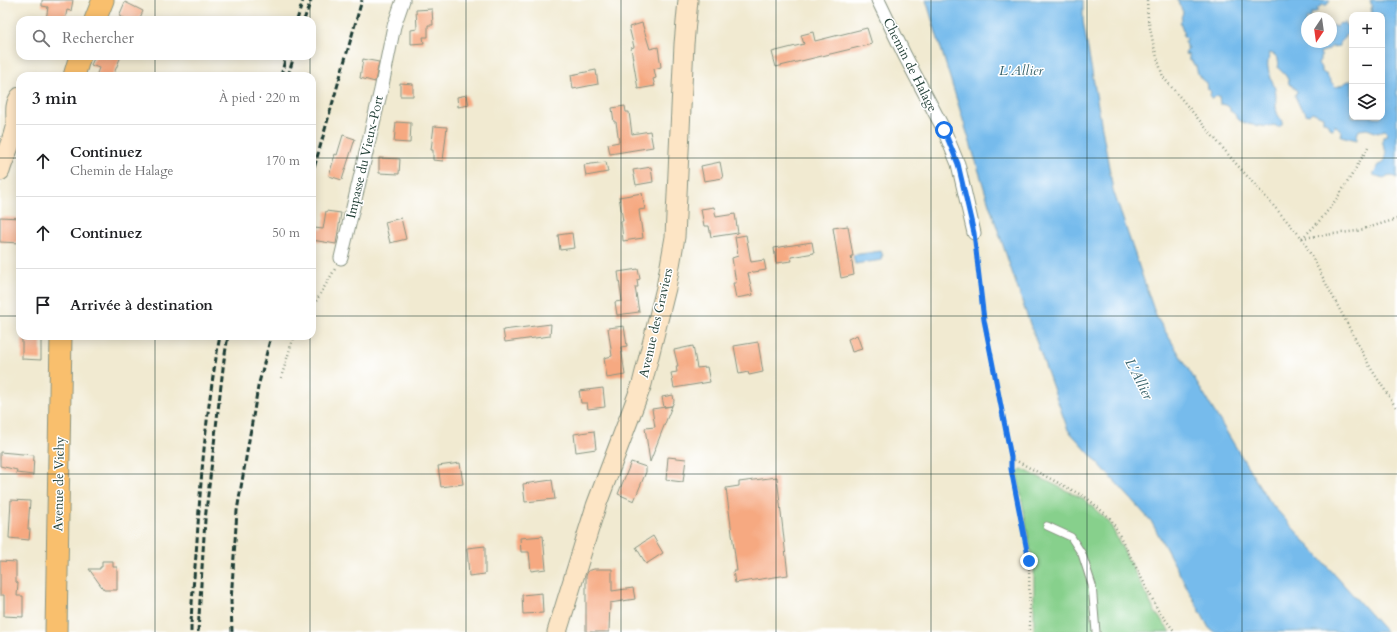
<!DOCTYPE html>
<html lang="fr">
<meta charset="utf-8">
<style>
:root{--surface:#fff;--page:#f2f2f2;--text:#202124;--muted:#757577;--line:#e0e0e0}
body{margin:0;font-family:Cardo,serif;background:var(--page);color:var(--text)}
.controls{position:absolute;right:12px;top:12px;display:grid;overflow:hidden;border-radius:8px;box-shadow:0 2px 10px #0003}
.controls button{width:36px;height:36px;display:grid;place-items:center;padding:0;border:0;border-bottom:1px solid var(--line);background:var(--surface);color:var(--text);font:20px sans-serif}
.compass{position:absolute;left:1301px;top:12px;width:36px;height:36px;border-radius:50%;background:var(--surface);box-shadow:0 2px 10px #0003;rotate:193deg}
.stop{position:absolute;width:12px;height:12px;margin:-9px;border:3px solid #1a73e8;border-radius:50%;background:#fff}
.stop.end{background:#1a73e8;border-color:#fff;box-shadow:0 1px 4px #0008}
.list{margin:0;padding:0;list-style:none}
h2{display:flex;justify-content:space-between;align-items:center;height:52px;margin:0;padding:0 16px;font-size:17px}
h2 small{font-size:13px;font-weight:400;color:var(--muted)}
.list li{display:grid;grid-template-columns:26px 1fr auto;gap:12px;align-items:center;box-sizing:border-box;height:72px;padding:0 16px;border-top:1px solid var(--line)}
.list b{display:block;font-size:15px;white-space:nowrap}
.list p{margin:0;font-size:13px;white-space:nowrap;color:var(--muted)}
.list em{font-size:13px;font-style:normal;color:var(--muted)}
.icon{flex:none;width:22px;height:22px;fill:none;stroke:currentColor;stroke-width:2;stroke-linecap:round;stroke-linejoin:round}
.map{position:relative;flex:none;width:1397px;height:632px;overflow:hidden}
.search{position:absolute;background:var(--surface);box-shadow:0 2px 10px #0003;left:16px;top:16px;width:300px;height:44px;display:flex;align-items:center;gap:10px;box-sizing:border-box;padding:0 14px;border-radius:12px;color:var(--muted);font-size:15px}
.panel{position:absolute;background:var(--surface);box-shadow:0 2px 10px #0003;left:16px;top:72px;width:300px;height:268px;border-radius:12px}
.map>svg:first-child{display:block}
</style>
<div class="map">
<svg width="1397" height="632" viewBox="0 0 1397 632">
<rect width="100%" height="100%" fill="#fff"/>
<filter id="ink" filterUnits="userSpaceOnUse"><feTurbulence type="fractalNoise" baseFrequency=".025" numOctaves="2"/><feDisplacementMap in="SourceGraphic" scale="8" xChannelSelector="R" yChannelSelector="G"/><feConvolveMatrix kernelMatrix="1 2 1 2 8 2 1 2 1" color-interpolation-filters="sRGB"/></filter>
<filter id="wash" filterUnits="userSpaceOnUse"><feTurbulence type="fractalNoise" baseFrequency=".012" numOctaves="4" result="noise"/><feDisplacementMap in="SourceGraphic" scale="16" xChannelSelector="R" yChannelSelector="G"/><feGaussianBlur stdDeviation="0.9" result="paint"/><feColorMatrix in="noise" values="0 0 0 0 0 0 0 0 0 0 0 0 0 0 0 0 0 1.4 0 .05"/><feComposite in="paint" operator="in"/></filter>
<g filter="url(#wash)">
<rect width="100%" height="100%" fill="#f1ead1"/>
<path fill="#87d08c" stroke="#538660" d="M1022,469L1084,499L1109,522L1155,612L1171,632H1034V569L1017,472Z"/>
<g fill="#76bbec" stroke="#4a7c90">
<path d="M926,0H1083V21L1113,190L1156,316L1268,500L1386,632H1214L1209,628L1151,521L1068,430L1025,310L989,204Z"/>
<path d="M1177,0H1330L1327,5H1322L1317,9L1318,11L1312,13L1310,18H1307L1304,26V27L1307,26L1305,31L1307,33V42H1331V26L1332,25L1336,27L1340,23L1342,24L1344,22L1346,26L1348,25L1349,27V29H1347L1349,32L1347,35H1344L1345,38L1340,43V46L1331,47L1328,50L1321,52L1320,54L1322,56L1320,57V60L1318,63L1319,65L1322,68V72L1327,75H1326L1330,80V81L1336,87C1342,86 1346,81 1352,80V117H1382V15H1372L1371,8L1372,7L1370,0H1397V178L1389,175L1384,178L1373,175L1379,165L1382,164C1391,147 1381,151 1383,137L1386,136L1387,131L1384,130L1378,133L1367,129L1359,130L1357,135V140L1341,136L1342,131L1335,125L1333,129L1329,128L1328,124L1323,121V117L1312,112L1309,115L1306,114L1305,111L1301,109L1295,96L1297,91L1294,87L1289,84C1288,76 1283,73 1278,68C1280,60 1277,54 1269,53C1269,57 1267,64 1268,68C1269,74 1272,80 1274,86C1279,98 1271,111 1283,121L1282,125L1278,127L1274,125C1267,128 1245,125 1239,120C1235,116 1236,114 1230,111V108L1226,105L1220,104L1219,96H1216L1213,99L1210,95L1211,92L1208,89L1207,83C1200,80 1197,73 1196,66L1194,65L1192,61L1189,60V55L1185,54L1189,47L1186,48V45L1184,42L1187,38L1184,37L1183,34L1185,33L1183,31L1180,23L1182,19L1181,18L1183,12Z"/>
<path d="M881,251L883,256H881L882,260L855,264L853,255Z"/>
</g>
<g id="blocks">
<g fill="#f6a981">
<path d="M42,0H73L71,11L67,10L65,20H46L48,7L42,6Z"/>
<path d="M125,2L143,11L139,20H129L119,16Z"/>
<path d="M432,9L433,25H428V37H423L424,43L411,44V30L417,29L416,10Z"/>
<path d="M642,23L650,49L658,47L661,67L654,69L656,78L653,79L655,86L638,89L631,48L634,47L629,27Z"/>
<path d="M867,28L872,44L776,67L772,52L804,44L801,35L813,32L815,41Z"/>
<path d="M95,56H121L113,76H96L99,68L91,65Z"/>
<path d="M363,59L379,62L375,82L360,78Z"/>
<path d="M596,70L598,84L573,89L571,75Z"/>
<path d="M400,83L413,84V96H400Z"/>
<path d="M467,95L469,105L458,107L457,97Z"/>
<path d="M625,106L626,112H629L632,134L650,131L653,147L610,154L608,144L619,142L616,122H614L612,108Z"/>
<path d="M396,122L411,123L410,143L394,142Z"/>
<path d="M434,126L447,127L443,161L433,160V150H431Z"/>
<path d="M343,135L355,139L342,180L329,176L335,154L337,155Z"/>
<path d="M379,158L400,159L399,174L379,173Z"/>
<path d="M606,162L608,172L586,176L584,165Z"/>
<path d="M720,162L723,178L704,181L701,166Z"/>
<path d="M651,167L653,182L636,185L633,170Z"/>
<path d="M642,193L645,209L639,210L643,238L623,241L621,221H623L619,197Z"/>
<path d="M714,207L716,217L735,214L738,233L711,237L709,226H704L701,209Z"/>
<path d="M326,211L341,213L336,244L312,240L314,228L323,229Z"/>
<path d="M0,217L20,218V243L0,242Z"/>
<path d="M401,218L406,239L390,243L385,222Z"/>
<path d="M848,226L853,256H851L854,275L841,278L833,228Z"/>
<path d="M572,233L574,248L560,250L558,235Z"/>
<path d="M746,235L751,262L764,260L766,270L748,273L753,295L736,298L733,283H736L732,258L738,256L735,237Z"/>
<path d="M812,242L814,253L791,257L792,261L776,263L774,248Z"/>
<path d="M638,269L640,279L637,280L638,287H635L639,312L617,315L615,302L622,301L618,272Z"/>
<path d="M551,324L550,336L505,342L503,330Z"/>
<path d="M624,326L627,346L621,347L625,375L607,378L604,358L612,356L608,328Z"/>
<path d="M857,335L862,349L852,352L848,339Z"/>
<path d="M22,339H41V360L22,359Z"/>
<path d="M758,342L763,372L749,375L748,372L739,374L734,346Z"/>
<path d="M693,346L697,368L707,367L710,382L674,388L671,373L677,372L676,366H678L674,350Z"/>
<path d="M603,388L605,407L588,409L587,403H581L579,391Z"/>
<path d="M673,395L674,401L672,406L664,407L662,397Z"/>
<path d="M672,406L664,426L650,462L645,428L655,427L652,409Z"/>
<path d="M594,431L596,449L576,452L574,434Z"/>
<path d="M0,452L34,455L33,475L16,473L17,470L0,466Z"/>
<path d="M668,457L686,459L683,482L666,480Z"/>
<path d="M631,462L646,467V472L634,501L618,494Z"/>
<path d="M460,463L463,484L441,487L438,466Z"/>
<path d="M777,477L788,575L735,583L733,571H737L726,488L739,486V482Z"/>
<path d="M552,480L555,499L525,502L523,484Z"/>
<path d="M11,500L30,501L28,529H30L29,540L9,538Z"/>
<path d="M543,536L546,569L531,571L529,552H521L520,538Z"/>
<path d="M653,536L663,553L646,564L636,547Z"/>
<path d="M485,546V574L469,576L467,548Z"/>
<path d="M0,561L16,562V582L18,583L17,596H23V617L4,616V595H0Z"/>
<path d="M102,561H113V567H117V590H104L89,569H100V567H102Z"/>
<path d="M594,569H612V591L633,588L635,599L610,603L609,632H586V576L588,571Z"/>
<path d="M542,593L543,613L523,614L522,595Z"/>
</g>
</g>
</g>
<g filter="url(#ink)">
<use href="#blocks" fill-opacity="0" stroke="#889482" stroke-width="1"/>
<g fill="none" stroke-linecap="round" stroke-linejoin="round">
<g stroke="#889482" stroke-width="9">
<path id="lane" d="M1047,526L1071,537L1082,554L1092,585L1096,632"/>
</g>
<g stroke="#889482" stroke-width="15">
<g id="street">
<path d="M878,0L905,56L944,130L958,164L974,233"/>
<path d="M341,258L381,90L394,26L403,0"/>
</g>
</g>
<g stroke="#889482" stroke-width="21">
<g id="secondary">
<path d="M0,171C5,154 14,139 16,122C16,113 14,105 20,97"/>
<path d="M557,632L596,506L642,384L666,288L675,237L684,44L688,0"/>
</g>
</g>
<g stroke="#889482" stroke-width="23">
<g id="primary">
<path d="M95,20L103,0"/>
<path d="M74,76L80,56"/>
<path d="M56,632L61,336"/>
</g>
</g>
<g stroke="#889482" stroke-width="2.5" stroke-dasharray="1 3" stroke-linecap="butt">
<path d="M1147,0L1148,19L1154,47L1163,77L1232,159L1302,238L1370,367L1397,409"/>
<path d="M1302,238C1331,213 1349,180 1368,147"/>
<path d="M1302,238L1357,231L1397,219"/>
<path d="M975,246L984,320L1011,457V469L1029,561L1030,632"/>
<path d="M312,308L335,269"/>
<path d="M281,378L292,342L295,336"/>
<path d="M1011,458L1087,498L1111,519L1158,610L1175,632"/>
</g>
<use href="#lane" stroke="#fff" stroke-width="7"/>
<use href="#street" stroke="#fff" stroke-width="13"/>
<use href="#secondary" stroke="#fde5c5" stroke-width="19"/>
<use href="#primary" stroke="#f9bf6d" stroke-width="21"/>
<g stroke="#1f3d34" stroke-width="3" stroke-dasharray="6 3" stroke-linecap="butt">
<path d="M297,20L303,0"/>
<path d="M304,20L311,0"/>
<path d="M281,76L286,56"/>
<path d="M288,76L294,56"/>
<path d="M312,175L362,0"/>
<path d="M191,632C191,602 195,571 197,541C201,473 207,403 220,336"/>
<path d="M198,632L205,520L224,360L228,336"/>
<path d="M232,632L231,601L237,511L258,387L271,336"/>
</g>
</g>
</g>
<g fill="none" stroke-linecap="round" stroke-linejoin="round" filter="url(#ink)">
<path stroke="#1a73e8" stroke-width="5" d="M944,130L958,164L974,233L984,320L1011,457V469L1029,561"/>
</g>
<path fill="none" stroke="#1f3d34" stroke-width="1" stroke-opacity="0.55" d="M155,0V20M310,0V20M466,0V632M621,0V632M776,0V632M931,0V632M1087,0V632M1242,0V632M155,56V76M310,56V76M0,158H20M312,158H1397M0,316H20M312,316H1397M155,336V632M310,336V632M0,474H1397"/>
<g text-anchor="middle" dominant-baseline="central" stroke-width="3" stroke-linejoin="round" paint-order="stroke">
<g font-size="13" fill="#1f3d34" stroke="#fff">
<text transform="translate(910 65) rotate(63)">Chemin de Halage</text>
<text transform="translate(365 157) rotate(-77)">Impasse du Vieux-Port</text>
<text transform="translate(656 323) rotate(-77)">Avenue des Graviers</text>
<text transform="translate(59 484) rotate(-89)">Avenue de Vichy</text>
</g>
<g font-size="14" font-style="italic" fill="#39636b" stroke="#fff">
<text x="1021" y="70">L'Allier</text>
<text transform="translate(1139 379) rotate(63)">L'Allier</text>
</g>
</g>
</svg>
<div class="controls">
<button>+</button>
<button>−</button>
<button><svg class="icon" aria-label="layers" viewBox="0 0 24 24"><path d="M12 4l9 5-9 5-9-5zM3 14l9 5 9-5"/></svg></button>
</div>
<svg class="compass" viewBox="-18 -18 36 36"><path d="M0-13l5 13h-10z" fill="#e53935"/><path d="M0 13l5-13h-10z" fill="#757577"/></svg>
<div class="stop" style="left:944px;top:130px"></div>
<div class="stop end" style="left:1029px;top:561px"></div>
<div class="search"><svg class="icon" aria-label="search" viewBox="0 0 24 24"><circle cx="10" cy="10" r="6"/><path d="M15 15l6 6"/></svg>Rechercher</div>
<section class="panel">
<h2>3 min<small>À pied · 220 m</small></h2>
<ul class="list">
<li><svg class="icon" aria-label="ahead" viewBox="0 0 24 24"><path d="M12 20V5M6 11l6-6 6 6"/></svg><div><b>Continuez</b><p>Chemin de Halage</p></div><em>170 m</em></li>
<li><svg class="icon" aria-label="ahead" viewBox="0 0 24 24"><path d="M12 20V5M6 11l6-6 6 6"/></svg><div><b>Continuez</b></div><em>50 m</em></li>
<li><svg class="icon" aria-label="arrive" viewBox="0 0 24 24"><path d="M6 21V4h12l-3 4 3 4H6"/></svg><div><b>Arrivée à destination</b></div></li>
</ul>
</section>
</div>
